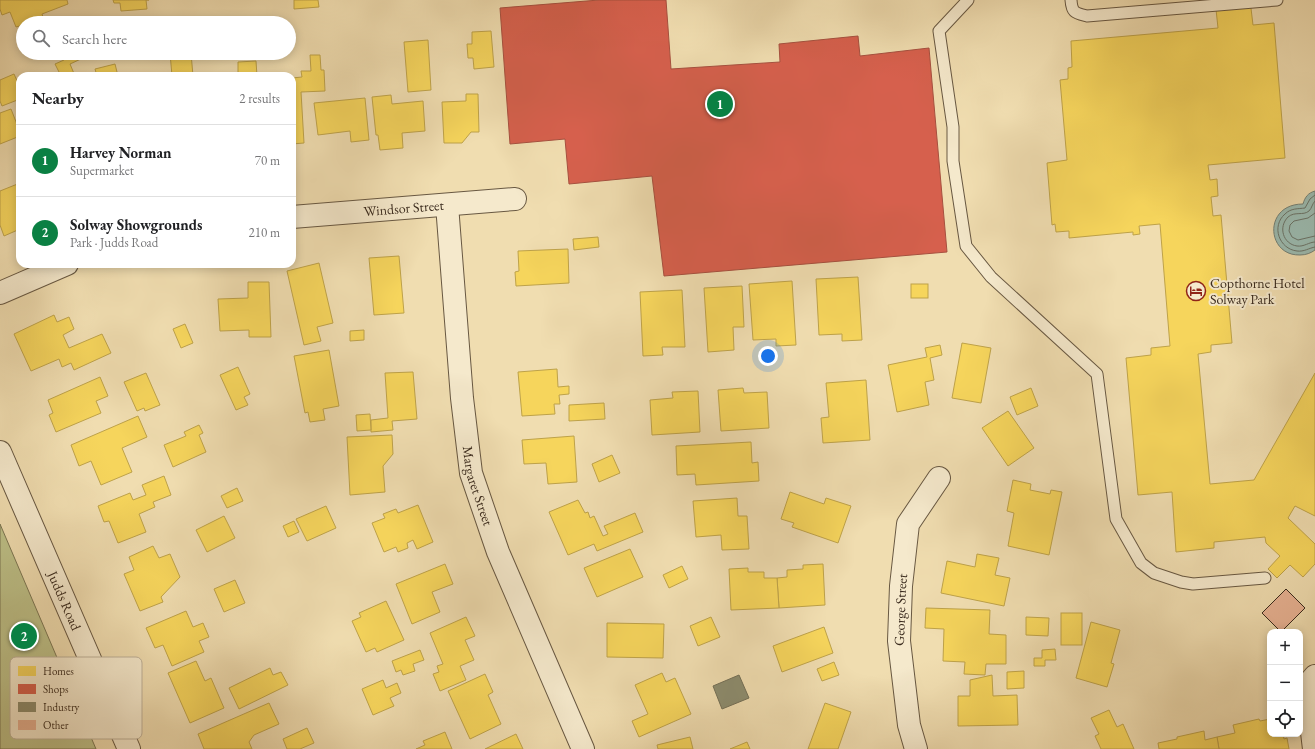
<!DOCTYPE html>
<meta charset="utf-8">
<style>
:root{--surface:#fff;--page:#f6f6f6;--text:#202124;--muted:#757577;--line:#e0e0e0;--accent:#0b8043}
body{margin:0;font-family:"EB Garamond",serif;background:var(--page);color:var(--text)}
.controls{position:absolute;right:12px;bottom:12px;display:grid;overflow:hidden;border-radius:8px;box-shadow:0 2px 10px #0003}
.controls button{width:36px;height:36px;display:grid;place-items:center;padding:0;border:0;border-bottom:1px solid var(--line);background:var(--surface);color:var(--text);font:20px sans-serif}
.you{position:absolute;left:768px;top:356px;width:14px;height:14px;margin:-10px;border:3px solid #fff;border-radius:50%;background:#1a73e8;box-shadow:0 0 0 6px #1a73e833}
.badge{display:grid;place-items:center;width:26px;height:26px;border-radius:50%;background:var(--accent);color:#fff;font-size:13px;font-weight:700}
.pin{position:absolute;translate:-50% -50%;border:2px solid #fff;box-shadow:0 1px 4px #0006}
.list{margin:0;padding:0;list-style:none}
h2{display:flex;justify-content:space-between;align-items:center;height:52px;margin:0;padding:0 16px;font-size:17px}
h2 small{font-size:13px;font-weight:400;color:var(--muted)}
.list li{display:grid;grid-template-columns:26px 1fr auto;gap:12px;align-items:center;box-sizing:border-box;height:72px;padding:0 16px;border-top:1px solid var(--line)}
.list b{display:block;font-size:15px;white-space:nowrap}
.list p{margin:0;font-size:13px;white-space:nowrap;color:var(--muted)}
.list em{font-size:13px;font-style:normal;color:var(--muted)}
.icon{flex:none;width:22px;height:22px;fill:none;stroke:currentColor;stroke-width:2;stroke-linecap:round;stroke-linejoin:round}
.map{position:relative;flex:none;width:1315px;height:749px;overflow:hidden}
.search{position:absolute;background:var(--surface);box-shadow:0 2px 10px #0003;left:16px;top:16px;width:280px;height:44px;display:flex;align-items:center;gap:10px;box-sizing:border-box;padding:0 14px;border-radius:22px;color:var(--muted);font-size:15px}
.panel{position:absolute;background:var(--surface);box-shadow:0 2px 10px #0003;left:16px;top:72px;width:280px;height:196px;border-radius:12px}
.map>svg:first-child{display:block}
</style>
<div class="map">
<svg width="1315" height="749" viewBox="0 0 1315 749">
<rect width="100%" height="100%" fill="#f0ddb0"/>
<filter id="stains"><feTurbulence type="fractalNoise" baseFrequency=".005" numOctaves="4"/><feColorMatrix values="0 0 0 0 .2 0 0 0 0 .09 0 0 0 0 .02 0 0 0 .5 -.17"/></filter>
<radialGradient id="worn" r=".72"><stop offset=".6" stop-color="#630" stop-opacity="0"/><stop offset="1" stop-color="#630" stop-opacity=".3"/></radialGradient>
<path fill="#bdc088" stroke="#7c7653" d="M0,524L96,749H0Z"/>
<path fill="#9bbbb1" stroke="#748176" d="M1315,191V250C1311,253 1306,255 1300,255C1266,256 1263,204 1303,204C1305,197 1308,193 1315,191Z"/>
<g fill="#f6d55c" stroke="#bea249">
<path d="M0,0H67L68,4L42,14L43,17L27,23H23V25L16,27L10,12L2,15L0,9Z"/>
<path d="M113,0H149H146L147,9L121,11L120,3H114Z"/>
<path d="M294,0H318L319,7L294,9Z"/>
<path d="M1215,0H1250L1253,25L1274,23L1285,158L1208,165L1210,180L1217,179L1218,196L1211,197L1213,216L1221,215L1232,343L1211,345V352L1198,354L1210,484L1254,480L1315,373V516L1295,506L1288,518L1315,544V564L1303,577L1290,565L1277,578L1268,569L1280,556L1266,543L1265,537L1214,542V548L1176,552L1172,492L1138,495L1126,358L1151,355V348L1170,346L1160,224L1139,226L1140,234L1133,235V232L1069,238V231L1056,232L1055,224L1052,225L1047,163L1067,160L1060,80L1068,79V68L1072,67L1071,41L1218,28Z"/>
<path d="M491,31L494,67L474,69L473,58H468L467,44H472V32Z"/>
<path d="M428,40L431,90L408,92L404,42Z"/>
<path d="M61,53H81L83,58L70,64L75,76H61L55,64L64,60Z"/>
<path d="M170,53H191L193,76H172Z"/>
<path d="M310,55H320L321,70H324L325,91L301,92L304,143L292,144V78L302,77L301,71H311Z"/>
<path d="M256,61L257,76H238V62Z"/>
<path d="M115,64L118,76H97L95,69Z"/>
<path d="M14,74L19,85L20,84V99L2,106L0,101V80Z"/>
<path d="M466,94H478L479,132H471L462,143H444L442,102L466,101Z"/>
<path d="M391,95L392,104L423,101L425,131L402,133L403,148L380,150L378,135H376L372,97Z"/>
<path d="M365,98L369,140L351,142L350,131L318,135L314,103Z"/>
<path d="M11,109L20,132V136L0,144V113Z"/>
<path d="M20,183V229L4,236L0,225V191Z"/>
<path d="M598,237L599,247L574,250L573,239Z"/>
<path d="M568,249L569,283L516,286L515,272L519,271L518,251Z"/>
<path d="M399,256L404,313L374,315L369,258Z"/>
<path d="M319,263L333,323L317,327L321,341L304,345L287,271Z"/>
<path d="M858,277L862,340L842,341V334L819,335L816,279Z"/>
<path d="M792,281L796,345L776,346V339L753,340L749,284Z"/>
<path d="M248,282H269L271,337H249V330L220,331L218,299L248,298Z"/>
<rect x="911" y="284" width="17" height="14"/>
<path d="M742,286L744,327H733L734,350L708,352L704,288Z"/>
<path d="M682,290L685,347H662L663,355L643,356L640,292Z"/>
<path d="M54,315L57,322L69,317L74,329L63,335L69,348L102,334L111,353L74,370L71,363L62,367L59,359L31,371L14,334Z"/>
<path d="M185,324L193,343L181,348L173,329Z"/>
<path d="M364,330V340L350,341V331Z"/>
<path d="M962,343L991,348L981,403L952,398Z"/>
<path d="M940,345L942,355L930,358L934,380L925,382L929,405L897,412L888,365L927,357L925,348Z"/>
<path d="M329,350L339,406L323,409L325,420L310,422L308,412L305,413L294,356Z"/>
<path d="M238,367L250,394L244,397L248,405L236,410L220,375Z"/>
<path d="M557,369L558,387L569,386V394L559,395L560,404H554L555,414L522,416L518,372Z"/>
<path d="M413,372L417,419L392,421L393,430L371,432V420L388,418L385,373Z"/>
<path d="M146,373L160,405L145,411L144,408L137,411L124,382Z"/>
<path d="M100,377L108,396L96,401L101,413L56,432L49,415L53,413L48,400Z"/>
<path d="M866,380L870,440L823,443L821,418L829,417L826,383Z"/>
<path d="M743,388L744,393L767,392L769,428L721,431L718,390Z"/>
<path d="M1031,388L1038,406L1017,415L1010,397Z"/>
<path d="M698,391L700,432L652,435L650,400L673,398L672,392Z"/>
<path d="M604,403L605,419L569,421V405Z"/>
<path d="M1008,411L1034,448L1008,466L982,428Z"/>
<path d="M370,414L371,430L357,431L356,415Z"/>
<path d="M138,416L147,437L122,448L132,472L101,485L91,461L79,466L71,445Z"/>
<path d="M199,425L203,433L199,435L206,452L173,467L164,445L186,436L184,432Z"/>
<path d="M392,435L393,454L383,466L385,492L350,495L347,437Z"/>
<path d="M574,436L577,482L548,484L546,463L524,464L522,440Z"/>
<path d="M751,442L752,463L758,462L759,481L696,485L695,474L677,475L676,446Z"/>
<path d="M612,455L620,473L599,482L592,464Z"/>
<path d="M164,476L171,495L153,502L155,507L139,514L146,532L118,543L109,521L104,522L98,506L130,493L133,500L146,495L142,485Z"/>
<path d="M1013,480L1031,484L1030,490L1050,494L1051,490L1062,492L1049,555L1008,546L1014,513L1007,511Z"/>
<path d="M237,488L243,501L227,508L221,496Z"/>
<path d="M790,492L824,504L826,498L851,506L838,543L792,527L794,523L781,519Z"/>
<path d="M737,498L738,516H747L749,549L722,550L721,535L696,537L693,501Z"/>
<path d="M578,500L585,513L588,512L590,518L594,516L603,536L608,534L604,526L635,513L643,532L597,551L594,544L568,555L549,512Z"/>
<path d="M418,505L433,542L417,549L413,540L407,543L408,548L398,552L396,547L384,552L372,523L385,518L383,514L396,509L398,513Z"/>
<path d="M326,506L336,528L307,541L296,519Z"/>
<path d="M224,516L235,538L207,552L196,530Z"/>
<path d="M294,521L299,532L288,537L283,526Z"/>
<path d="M153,546L159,558L170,554L180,577L161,597L163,602L140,611L124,574L134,570L129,557Z"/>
<path d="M630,549L643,577L597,597L584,568Z"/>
<path d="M977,554L999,558L995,575L1010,578L1004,606L941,593L947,561L975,567Z"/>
<path d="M445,564L453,584L432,592L440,612L412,624L396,584Z"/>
<path d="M823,564L825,605L779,608L777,578L787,577V570L803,569V565Z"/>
<path d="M682,566L688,579L669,588L663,575Z"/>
<path d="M748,568V572H764V578H777L779,608L731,610L729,569Z"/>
<path d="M235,580L245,603L224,612L214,589Z"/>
<path d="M386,601L404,640L377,652L375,648L366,652L352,621L361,617L359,613Z"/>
<path d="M926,608L990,610L989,634L1006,635V664H986L985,675L964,674L965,662L943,661L944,629L925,628Z"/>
<path d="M186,611L193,627L203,623L209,637L199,641L204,652L172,666L163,645L155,648L146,628Z"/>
<rect x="1061" y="613" width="21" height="32"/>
<path d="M466,617L475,636L465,640L474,660L460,666L466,680L440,691L433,674L439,672L437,666L443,664L430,633Z"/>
<path d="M711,617L720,637L698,646L690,626Z"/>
<path d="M1026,617L1049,618L1048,636L1026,635Z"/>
<path d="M1091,622L1120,630L1111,663L1114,664L1107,687L1076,678Z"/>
<path d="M607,623L664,624L663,658L607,657Z"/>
<path d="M824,627L833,653L782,672L773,646Z"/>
<path d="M1055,649L1056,660H1045V666H1034V658H1042V650Z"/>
<path d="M420,650L424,660L413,664L415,671L403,675L401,670L396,672L392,661Z"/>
<path d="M196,661L205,681L211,678L224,708L190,723L168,673Z"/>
<path d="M834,662L839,675L822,681L817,669Z"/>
<path d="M270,668L273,675L281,672L288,685L239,709L229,688Z"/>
<path d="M1024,671V688L1007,689V672Z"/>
<path d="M662,673L666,682L675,678L691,714L639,737L632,721L648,714L635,685Z"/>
<path d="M485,674L493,692L488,695L501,724L470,739L448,691Z"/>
<path d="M992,675L993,696L1017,695L1018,725L958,726V696H970V680Z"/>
<path d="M383,680L386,688L397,683L401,693L390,698L394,706L373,715L362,689Z"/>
<path d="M269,703L279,724L254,735L249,742L252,749H204L198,734Z"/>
<path d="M825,703L851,712L838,749H808Z"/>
<path d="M1109,710L1117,727L1123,724L1134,749H1101L1095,736L1099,734L1091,718Z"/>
<path d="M1259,719L1260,721L1270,719V734H1283L1284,739L1287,738L1289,749H1219L1217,737L1235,733L1233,725Z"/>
<path d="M307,728L314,743L300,749H287L283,739Z"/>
<path d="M1204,731L1205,740L1217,737L1219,749H1159L1158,743L1177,739V737Z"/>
<path d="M445,732L452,749H416L425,745L423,741Z"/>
<path d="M516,734L523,749H485Z"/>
<path d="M690,737L693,749H658L657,745Z"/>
<path d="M747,742L750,749H730Z"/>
</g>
<path fill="#d6604d" stroke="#a7503f" d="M599,0H666L671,69L780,62L779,44L858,36L860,56L929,48L947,252L664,276L652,176L569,184L565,139L510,144L500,8Z"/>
<path fill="#8c8c6e" stroke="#736f56" d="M739,675L749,698L722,709L713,686Z"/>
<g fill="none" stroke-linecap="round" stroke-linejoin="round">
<g stroke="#6a7368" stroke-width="1">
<path d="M1315,195L1310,199L1305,208C1298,209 1291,208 1285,214C1271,226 1279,249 1297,251C1304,252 1309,248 1315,247"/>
<path d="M1315,201C1312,204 1312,208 1309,211C1303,216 1295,211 1288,217C1278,227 1283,244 1297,246C1304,247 1309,242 1315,242"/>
<path d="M1315,213L1308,218L1294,221L1290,225L1289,231L1292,237L1298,240L1315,236"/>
</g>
</g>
<path fill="#e7b293" stroke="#3a2b1e" d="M1286,589L1305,608L1281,632L1262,613Z"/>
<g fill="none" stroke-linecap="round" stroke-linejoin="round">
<g stroke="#685842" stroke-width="13">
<g id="service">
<path d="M968,0L939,31L953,127V161L966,246L991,277L1097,374L1116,519L1141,563L1154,573L1181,582L1193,584L1265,578"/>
<path d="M1071,0C1072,13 1075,13 1087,16L1277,0"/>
</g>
</g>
<g stroke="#685842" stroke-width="24">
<g id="minor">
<path id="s1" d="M447,205L462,398L471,473L498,552L583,749"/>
<path id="s2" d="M292,217L515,199"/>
<path d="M0,293L67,264"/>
<path id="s3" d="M0,452L129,749"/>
<path id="s4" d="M916,749L909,725L899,641L901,586L908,524L939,478"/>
<path d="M1314,749L1309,707L1303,690L1315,676"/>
</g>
</g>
<use href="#service" stroke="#f5e9cc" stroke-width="11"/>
<use href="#minor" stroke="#f5e9cc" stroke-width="22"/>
</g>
<defs>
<g id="hotel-ring" transform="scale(1)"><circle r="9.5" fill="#f5e9cc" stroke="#8f2418" stroke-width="1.5"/><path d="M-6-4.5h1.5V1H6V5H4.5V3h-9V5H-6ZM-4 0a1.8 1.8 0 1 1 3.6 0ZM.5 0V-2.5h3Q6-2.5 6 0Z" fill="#8f2418"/></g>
</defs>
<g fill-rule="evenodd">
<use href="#hotel-ring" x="1196" y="291"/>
</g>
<g text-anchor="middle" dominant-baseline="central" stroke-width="4" stroke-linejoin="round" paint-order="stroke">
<g font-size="14" fill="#3a2b1e" stroke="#f5e9cc">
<text stroke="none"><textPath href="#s2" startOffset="112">Windsor Street</textPath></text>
<text stroke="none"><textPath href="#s1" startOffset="283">Margaret Street</textPath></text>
<text stroke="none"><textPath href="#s3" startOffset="162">Judds Road</textPath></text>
<text stroke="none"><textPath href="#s4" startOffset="141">George Street</textPath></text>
</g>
<g font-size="14" fill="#3a2b1e" stroke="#f5e9cc" text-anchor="start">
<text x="1210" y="283">Copthorne Hotel<tspan x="1210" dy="16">Solway Park</tspan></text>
</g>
</g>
<rect x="10" y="657" width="132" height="82" rx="6" fill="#f5e9cc" stroke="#bdb098" stroke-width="1"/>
<rect x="18" y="666" width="18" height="10" fill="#f6d55c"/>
<rect x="18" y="684" width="18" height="10" fill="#d6604d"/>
<rect x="18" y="702" width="18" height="10" fill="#8c8c6e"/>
<rect x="18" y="720" width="18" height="10" fill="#e7b293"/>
<g font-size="11" fill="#3a2b1e">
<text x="43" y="675">Homes</text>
<text x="43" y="693">Shops</text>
<text x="43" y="711">Industry</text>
<text x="43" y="729">Other</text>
</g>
<rect width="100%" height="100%" filter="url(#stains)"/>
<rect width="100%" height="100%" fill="url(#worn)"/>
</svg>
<div class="controls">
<button>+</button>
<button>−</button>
<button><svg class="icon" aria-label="locate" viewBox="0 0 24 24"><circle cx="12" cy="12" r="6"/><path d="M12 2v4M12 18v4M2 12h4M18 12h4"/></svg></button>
</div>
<div class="you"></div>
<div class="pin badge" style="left:720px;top:104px">1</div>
<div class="pin badge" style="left:24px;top:636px">2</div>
<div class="search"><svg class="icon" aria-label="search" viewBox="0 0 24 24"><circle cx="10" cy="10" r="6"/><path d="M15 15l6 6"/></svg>Search here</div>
<section class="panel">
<h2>Nearby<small>2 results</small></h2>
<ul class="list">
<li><span class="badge">1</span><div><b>Harvey Norman</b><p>Supermarket</p></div><em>70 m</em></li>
<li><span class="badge">2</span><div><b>Solway Showgrounds</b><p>Park · Judds Road</p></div><em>210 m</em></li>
</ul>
</section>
</div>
